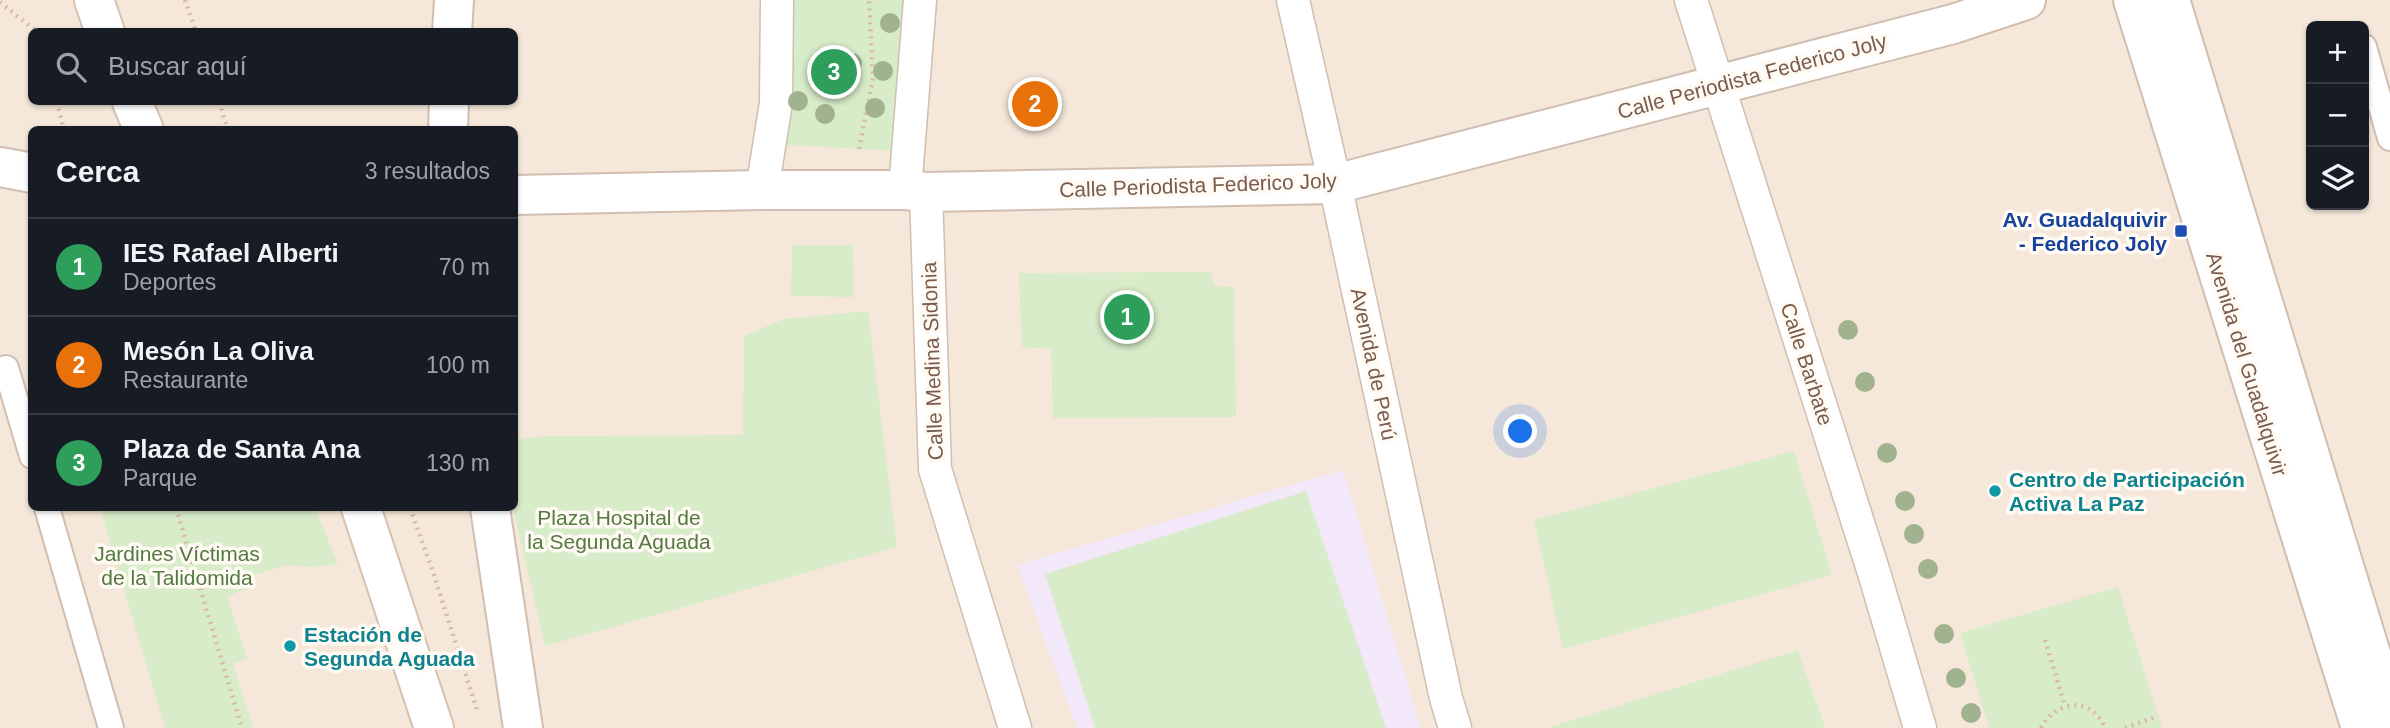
<!DOCTYPE html>
<html lang="es">
<meta charset="utf-8">
<style>
:root{--surface:#171b24;--page:#20242c;--text:#f1f3f6;--muted:#9ea1a6;--line:#363941;--accent:#e76f51}
body{margin:0;font-family:Helvetica,sans-serif;background:var(--page);color:var(--text)}
.controls{position:absolute;right:21px;top:21px;display:grid;overflow:hidden;border-radius:10px;box-shadow:0 2px 5px #0004}
.controls button{width:63px;height:63px;display:grid;place-items:center;padding:0;border:0;border-bottom:2px solid var(--line);background:var(--surface);color:var(--text);font:35px sans-serif}
.you{position:absolute;left:1521px;top:432px;width:24px;height:24px;margin:-18px;border:5px solid #fff;border-radius:50%;background:#1a73e8;box-shadow:0 0 0 10px #1a73e833}
.badge{display:grid;place-items:center;width:46px;height:46px;border-radius:50%;background:var(--accent);color:#fff;font-size:23px;font-weight:700}
.pin{position:absolute;translate:-50% -50%;border:4px solid #fff;box-shadow:0 2px 7px #0006}
.list{margin:0;padding:0;list-style:none}
h2{display:flex;justify-content:space-between;align-items:center;height:91px;margin:0;padding:0 28px;font-size:30px}
h2 small{font-size:23px;font-weight:400;color:var(--muted)}
.list li{display:grid;grid-template-columns:46px 1fr auto;gap:21px;align-items:center;box-sizing:border-box;height:98px;padding:0 28px;border-top:2px solid var(--line)}
.list b{display:block;font-size:26px;white-space:nowrap}
.list p{margin:0;font-size:23px;white-space:nowrap;color:var(--muted)}
.list em{font-size:23px;font-style:normal;color:var(--muted)}
.icon{flex:none;width:38px;height:38px;fill:none;stroke:currentColor;stroke-width:2;stroke-linecap:round;stroke-linejoin:round}
.map{position:relative;flex:none;width:2390px;height:728px;overflow:hidden}
.search{position:absolute;background:var(--surface);box-shadow:0 2px 5px #0004;left:28px;top:28px;width:490px;height:77px;display:flex;align-items:center;gap:18px;box-sizing:border-box;padding:0 24px;border-radius:10px;color:var(--muted);font-size:26px}
.panel{position:absolute;background:var(--surface);box-shadow:0 2px 5px #0004;left:28px;top:126px;width:490px;height:385px;border-radius:10px}
.map>svg:first-child{display:block}
</style>
<div class="map">
<svg width="2390" height="728" viewBox="0 0 2390 728">
<rect width="100%" height="100%" fill="#fdf6ec"/>
<path fill="#f5e8da" fill-rule="evenodd" d="M0,0H2390V728H0ZM2311,26H2364V205H2311ZM32,32H514V102H32ZM32,130H514V508H32Z"/>
<path fill="#f3e8fa" d="M1343,470L1421,728H1077L1017,565Z"/>
<g fill="#d8ecc9">
<path d="M768,0H905L898,151L766,144Z"/>
<path d="M792,245H853L854,297L791,296Z"/>
<path d="M1210,272L1215,286L1234,287L1236,417L1053,418L1051,349L1022,347L1019,273Z"/>
<path d="M868,311L897,547L545,646L513,508L515,440L544,436L743,435L744,336L784,319Z"/>
<path d="M1794,451L1832,575L1563,649L1534,520Z"/>
<path d="M1306,491L1386,728H1095L1045,574Z"/>
<path d="M100,508H315L338,564L311,567L288,565L247,577L250,588L227,596L247,659L233,664L253,728H165Z"/>
<path d="M2118,587L2162,728H1989L1960,633Z"/>
<path d="M1798,650L1825,728H1550V727Z"/>
</g>
<g fill="none" stroke-linecap="round" stroke-linejoin="round">
<g stroke="#d1beb0" stroke-width="28">
<g id="pedestrian">
<path d="M2364,47L2390,138"/>
<path d="M0,370L6,368L32,456"/>
<path d="M47,508L111,728"/>
</g>
</g>
<g stroke="#d1beb0" stroke-width="35">
<g id="minor">
<path d="M1293,0L1335,184L1446,698L1455,728"/>
<path d="M1691,0L1875,576L1920,728"/>
<path d="M762,190L776,103L777,0"/>
<path d="M905,190L920,0"/>
<path d="M926,192L935,469L1015,728"/>
</g>
</g>
<g stroke="#d1beb0" stroke-width="42">
<g id="tertiary">
<path d="M2133,0L2361,728"/>
<path d="M2170,0L2390,716"/>
<path d="M452,32L454,0"/>
<path d="M448,130L449,102"/>
<path d="M0,167L32,173"/>
<path d="M514,195L762,190H905L926,192L1335,184L1953,24L2026,0"/>
<path d="M490,508L523,728"/>
</g>
</g>
<g stroke="#d6c0b0" stroke-width="42">
<g id="secondary">
<path d="M94,0L105,32"/>
<path d="M132,102L144,130"/>
<path d="M361,508L434,728"/>
</g>
</g>
<g stroke="#d9b8a5" stroke-width="4.5" stroke-dasharray="2 5" stroke-linecap="butt">
<path d="M185,0L196,32"/>
<path d="M0,2L37,32"/>
<path d="M57,102L64,130"/>
<path d="M219,102L228,130"/>
<path d="M859,149L873,78L869,0"/>
<path d="M176,508L242,728"/>
<path d="M410,508L432,569L478,713"/>
<path d="M2045,640L2065,706"/>
<path d="M2041,728C2056,700 2092,696 2105,728"/>
<path d="M2125,728L2158,716"/>
</g>
<use href="#pedestrian" stroke="#fff" stroke-width="24"/>
<use href="#minor" stroke="#fff" stroke-width="32"/>
<use href="#tertiary" stroke="#fff" stroke-width="38"/>
<use href="#secondary" stroke="#fff" stroke-width="38"/>
</g>
<g fill="#a0b28e">
<circle cx="890" cy="23" r="10"/>
<circle cx="852" cy="63" r="10"/>
<circle cx="883" cy="71" r="10"/>
<circle cx="798" cy="101" r="10"/>
<circle cx="875" cy="108" r="10"/>
<circle cx="825" cy="114" r="10"/>
<circle cx="1848" cy="330" r="10"/>
<circle cx="1865" cy="382" r="10"/>
<circle cx="1887" cy="453" r="10"/>
<circle cx="1905" cy="501" r="10"/>
<circle cx="1914" cy="534" r="10"/>
<circle cx="1928" cy="569" r="10"/>
<circle cx="1944" cy="634" r="10"/>
<circle cx="1956" cy="678" r="10"/>
<circle cx="1971" cy="713" r="10"/>
</g>
<rect fill="#1a4fb4" stroke="#fffaf3" stroke-width="2.5" x="2174" y="224" width="14" height="14" rx="3.5"/>
<g fill="#0f9aa8" stroke="#fffaf3" stroke-width="2.5">
<circle cx="1995" cy="491" r="7"/>
<circle cx="290" cy="646" r="7"/>
</g>
<g text-anchor="middle" dominant-baseline="central" stroke-width="7" stroke-linejoin="round" paint-order="stroke">
<g font-size="21" fill="#7a5c4d" stroke="#fffaf3">
<text transform="translate(1752 76) rotate(-15)">Calle Periodista Federico Joly</text>
<text transform="translate(1198 185) rotate(-2)">Calle Periodista Federico Joly</text>
<text transform="translate(932 361) rotate(-92)">Calle Medina Sidonia</text>
<text transform="translate(1374 364) rotate(78)">Avenida de Perú</text>
<text transform="translate(1807 364) rotate(72)">Calle Barbate</text>
<text transform="translate(2247 364) rotate(73)">Avenida del Guadalquivir</text>
</g>
<g font-size="21" font-weight="bold" fill="#164399" stroke="#fffaf3" text-anchor="end">
<text x="2167" y="219">Av. Guadalquivir<tspan x="2167" dy="24">- Federico Joly</tspan></text>
</g>
<g font-size="21" font-weight="bold" fill="#0d838f" stroke="#fffaf3" text-anchor="start">
<text x="2009" y="479">Centro de Participación<tspan x="2009" dy="24">Activa La Paz</tspan></text>
<text x="304" y="634">Estación de<tspan x="304" dy="24">Segunda Aguada</tspan></text>
</g>
<g font-size="21" fill="#537a41" stroke="#fffaf3">
<text x="619" y="517">Plaza Hospital de<tspan x="619" dy="24">la Segunda Aguada</tspan></text>
<text x="177" y="553">Jardines Víctimas<tspan x="177" dy="24">de la Talidomida</tspan></text>
</g>
</g>
</svg>
<div class="controls">
<button>+</button>
<button>−</button>
<button><svg class="icon" aria-label="layers" viewBox="0 0 24 24"><path d="M12 4l9 5-9 5-9-5zM3 14l9 5 9-5"/></svg></button>
</div>
<div class="you"></div>
<div class="pin badge" style="left:1127px;top:317px;background:#2e9e5b">1</div>
<div class="pin badge" style="left:1035px;top:104px;background:#e8710a">2</div>
<div class="pin badge" style="left:834px;top:72px;background:#2e9e5b">3</div>
<div class="search"><svg class="icon" aria-label="search" viewBox="0 0 24 24"><circle cx="10" cy="10" r="6"/><path d="M15 15l6 6"/></svg>Buscar aquí</div>
<section class="panel">
<h2>Cerca<small>3 resultados</small></h2>
<ul class="list">
<li><span class="badge" style="background:#2e9e5b">1</span><div><b>IES Rafael Alberti</b><p>Deportes</p></div><em>70 m</em></li>
<li><span class="badge" style="background:#e8710a">2</span><div><b>Mesón La Oliva</b><p>Restaurante</p></div><em>100 m</em></li>
<li><span class="badge" style="background:#2e9e5b">3</span><div><b>Plaza de Santa Ana</b><p>Parque</p></div><em>130 m</em></li>
</ul>
</section>
</div>
